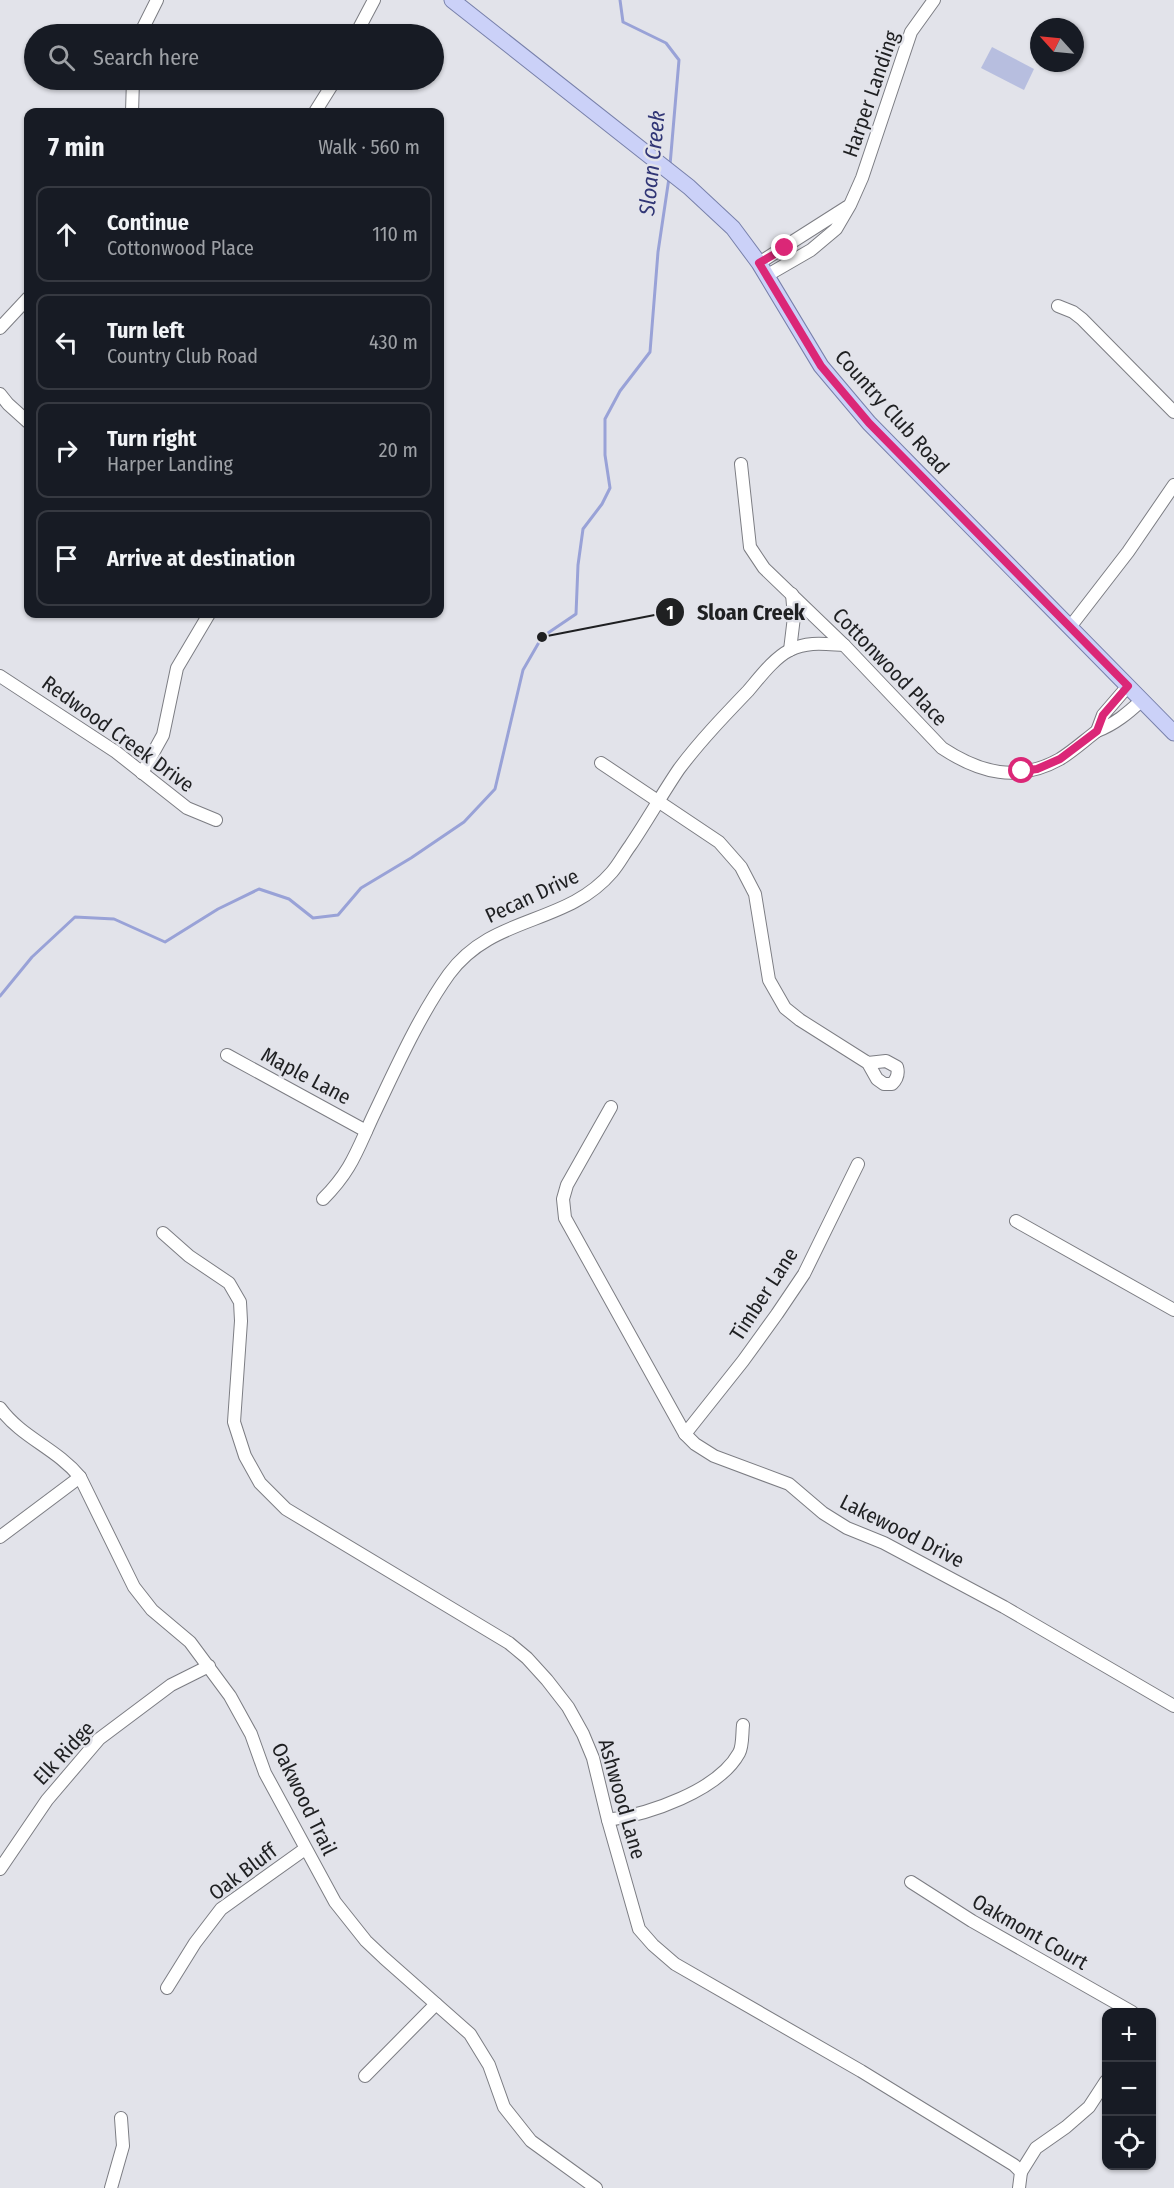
<!DOCTYPE html>
<meta charset="utf-8">
<style>
:root{--surface:#171b24;--page:#20242c;--text:#f1f3f6;--muted:#9ea1a6;--line:#363941}
body{margin:0;font-family:"Fira Sans Condensed",sans-serif;background:var(--page);color:var(--text)}
.controls{position:absolute;right:18px;bottom:18px;display:grid;overflow:hidden;border-radius:12px;box-shadow:0 2px 4px #0004}
.controls button{width:54px;height:54px;display:grid;place-items:center;padding:0;border:0;border-bottom:2px solid var(--line);background:var(--surface);color:var(--text);font:30px sans-serif}
.compass{position:absolute;left:1030px;top:18px;width:54px;height:54px;border-radius:50%;background:var(--surface);box-shadow:0 2px 4px #0004;rotate:297deg}
.stop{position:absolute;width:18px;height:18px;margin:-14px;border:4px solid #db2777;border-radius:50%;background:#fff}
.stop.end{background:#db2777;border-color:#fff;box-shadow:0 2px 6px #0008}
.list{margin:0;padding:0;list-style:none}
h2{display:flex;justify-content:space-between;align-items:center;height:78px;margin:0;padding:0 24px;font-size:26px}
h2 small{font-size:20px;font-weight:400;color:var(--muted)}
.list li{display:grid;grid-template-columns:39px 1fr auto;gap:18px;align-items:center;box-sizing:border-box;height:96px;margin:0 12px 12px;padding:0 12px;border:2px solid var(--line);border-radius:12px}
.list b{display:block;font-size:22px;white-space:nowrap}
.list p{margin:0;font-size:20px;white-space:nowrap;color:var(--muted)}
.list em{font-size:20px;font-style:normal;color:var(--muted)}
.icon{flex:none;width:33px;height:33px;fill:none;stroke:currentColor;stroke-width:2;stroke-linecap:round;stroke-linejoin:round}
.map{position:relative;flex:none;width:1174px;height:2188px;overflow:hidden}
.search{position:absolute;background:var(--surface);box-shadow:0 2px 4px #0004;left:24px;top:24px;width:420px;height:66px;display:flex;align-items:center;gap:15px;box-sizing:border-box;padding:0 21px;border-radius:33px;color:var(--muted);font-size:22px}
.panel{position:absolute;background:var(--surface);box-shadow:0 2px 4px #0004;left:24px;top:108px;width:420px;height:510px;border-radius:12px}
.map>svg:first-child{display:block}
</style>
<div class="map">
<svg width="1174" height="2188" viewBox="0 0 1174 2188">
<rect width="100%" height="100%" fill="#e2e3ea"/>
<path fill="#b7bedf" d="M992,47L1034,69L1024,90L981,68Z"/>
<g fill="none" stroke-linecap="round" stroke-linejoin="round">
<g stroke="#99a2d7" stroke-width="3">
<path d="M620,0L623,22L666,43L679,60L670,165"/>
<path d="M0,996L32,957L75,917L114,919L165,942L218,909L259,889L289,899L313,918L338,915L361,888L411,858L464,822L495,789L523,670L542,637L576,614L578,565L583,529L602,504L610,488L605,455V419L620,391L650,352L658,252L669,178"/>
</g>
<g stroke="#7c7d83" stroke-width="14">
<g id="minor">
<path d="M140,34L157,0"/>
<path d="M356,34L374,0"/>
<path d="M132,112L133,80"/>
<path d="M315,112L335,80"/>
<path d="M759,263L847,207"/>
<path d="M766,276L811,250L836,229L850,205L862,178L911,32L934,0"/>
<path d="M1058,306L1073,312L1082,319L1174,412"/>
<path d="M0,328L28,298"/>
<path d="M0,394L8,404L28,422"/>
<path d="M741,464L750,547L764,568L844,645L942,748C980,773 1017,783 1060,759C1073,751 1085,740 1097,731"/>
<path d="M1070,627L1128,552L1174,485"/>
<path d="M790,650L794,617L792,594"/>
<path d="M0,676L116,752L187,808L216,820"/>
<path d="M1128,686L1103,715L1097,731C1115,724 1128,713 1142,700"/>
<path d="M601,763L719,842L741,867L755,894L769,980L785,1008L800,1020L868,1063L877,1079L884,1084H892C897,1079 899,1074 897,1067L886,1061L868,1063"/>
<path d="M142,773L163,735L177,668L209,614"/>
<path d="M227,1055L366,1131"/>
<path d="M611,1107L567,1185L563,1199L565,1218L685,1434L695,1444L714,1456L789,1484L823,1513L847,1528L884,1543L1004,1607L1174,1706"/>
<path d="M323,1199C352,1170 357,1150 374,1114C396,1068 419,1016 449,974C493,914 566,926 612,872C619,864 624,854 630,846C647,821 662,794 679,769C700,741 724,716 748,691C760,677 774,658 790,650C808,641 825,644 844,645"/>
<path d="M1016,1221L1174,1310"/>
<path d="M163,1233L189,1256L229,1283L240,1302L241,1321L234,1422L245,1456L260,1483L286,1509L509,1643L527,1658L547,1680L568,1707L583,1734L593,1758L608,1820L639,1929L653,1945L675,1964L861,2071L1014,2165L1021,2172L1019,2188"/>
<path d="M0,1408C22,1438 56,1448 80,1477L134,1587L152,1610L190,1642L230,1696L251,1734L265,1773L335,1902L366,1941L384,1958L470,2034L489,2065L504,2107L531,2141L596,2188"/>
<path d="M685,1434L743,1361L777,1314L804,1274L858,1164"/>
<path d="M0,1537L80,1477"/>
<path d="M608,1820C649,1814 718,1791 739,1753C743,1746 742,1733 743,1725"/>
<path d="M0,1869L47,1800L99,1739L171,1685L209,1666"/>
<path d="M911,1882L972,1921L1132,2012"/>
<path d="M167,1988L195,1943L221,1909L305,1849"/>
<path d="M365,2076L436,2004"/>
<path d="M1021,2172L1036,2148L1066,2127L1089,2107L1106,2081"/>
<path d="M111,2188L123,2146L121,2118"/>
</g>
</g>
<g stroke="#7880aa" stroke-width="17">
<path id="major" d="M452,0L689,187L733,228L759,263L821,366L869,423L1174,733"/>
</g>
<use href="#minor" stroke="#fff" stroke-width="12"/>
<use href="#major" stroke="#cbd1f8" stroke-width="15"/>
</g>
<g fill="none" stroke-linecap="round" stroke-linejoin="round">
<path stroke="#db2777" stroke-width="8" d="M785,248L759,263L821,366L869,423L1128,686L1103,715L1097,731L1060,759L1037,769L1022,771"/>
</g>
<g text-anchor="middle" dominant-baseline="central" stroke-width="5" stroke-linejoin="round" paint-order="stroke">
<g font-size="21" fill="#1f2022" stroke="#e2e3ea">
<text transform="translate(871 94) rotate(-71)">Harper Landing</text>
<text transform="translate(892 412) rotate(48)">Country Club Road</text>
<text transform="translate(890 667) rotate(46)">Cottonwood Place</text>
<text transform="translate(118 734) rotate(36)">Redwood Creek Drive</text>
<text transform="translate(532 896) rotate(-25)">Pecan Drive</text>
<text transform="translate(306 1076) rotate(28)">Maple Lane</text>
<text transform="translate(764 1294) rotate(-57)">Timber Lane</text>
<text transform="translate(902 1531) rotate(27)">Lakewood Drive</text>
<text transform="translate(64 1753) rotate(-47)">Elk Ridge</text>
<text transform="translate(304 1799) rotate(64)">Oakwood Trail</text>
<text transform="translate(622 1799) rotate(74)">Ashwood Lane</text>
<text transform="translate(243 1872) rotate(-37)">Oak Bluff</text>
<text transform="translate(1030 1932) rotate(30)">Oakmont Court</text>
</g>
<g font-size="22" font-style="italic" fill="#313676" stroke="#e2e3ea">
<text transform="translate(652 163) rotate(-84)">Sloan Creek</text>
</g>
</g>
<path fill="none" stroke="#1f2022" stroke-width="2" d="M542 637L670 612"/>
<g fill="#1f2022" stroke="#e2e3ea" stroke-width="2">
<circle cx="542" cy="637" r="6"/>
<circle cx="670" cy="612" r="15"/>
</g>
<g font-size="18" text-anchor="middle" font-weight="bold" fill="#fff">
<text x="670" y="619">1</text>
</g>
<g font-size="22" text-anchor="middle" font-weight="bold" fill="#1f2022" stroke="#e2e3ea" stroke-width="5" stroke-linejoin="round" paint-order="stroke">
<text x="751" y="620">Sloan Creek</text>
</g>
</svg>
<div class="controls">
<button>+</button>
<button>−</button>
<button><svg class="icon" aria-label="locate" viewBox="0 0 24 24"><circle cx="12" cy="12" r="6"/><path d="M12 2v4M12 18v4M2 12h4M18 12h4"/></svg></button>
</div>
<svg class="compass" viewBox="-18 -18 36 36"><path d="M0-13l5 13h-10z" fill="#e53935"/><path d="M0 13l5-13h-10z" fill="#9ea1a6"/></svg>
<div class="stop" style="left:1022px;top:771px"></div>
<div class="stop end" style="left:785px;top:248px"></div>
<div class="search"><svg class="icon" aria-label="search" viewBox="0 0 24 24"><circle cx="10" cy="10" r="6"/><path d="M15 15l6 6"/></svg>Search here</div>
<section class="panel">
<h2>7 min<small>Walk · 560 m</small></h2>
<ul class="list">
<li><svg class="icon" aria-label="ahead" viewBox="0 0 24 24"><path d="M12 20V5M6 11l6-6 6 6"/></svg><div><b>Continue</b><p>Cottonwood Place</p></div><em>110 m</em></li>
<li><svg class="icon" aria-label="left" viewBox="0 0 24 24"><path d="M17 20v-9H6M10 6l-5 5 5 5"/></svg><div><b>Turn left</b><p>Country Club Road</p></div><em>430 m</em></li>
<li><svg class="icon" aria-label="right" viewBox="0 0 24 24"><path d="M7 20v-9h11M14 6l5 5-5 5"/></svg><div><b>Turn right</b><p>Harper Landing</p></div><em>20 m</em></li>
<li><svg class="icon" aria-label="arrive" viewBox="0 0 24 24"><path d="M6 21V4h12l-3 4 3 4H6"/></svg><div><b>Arrive at destination</b></div></li>
</ul>
</section>
</div>
